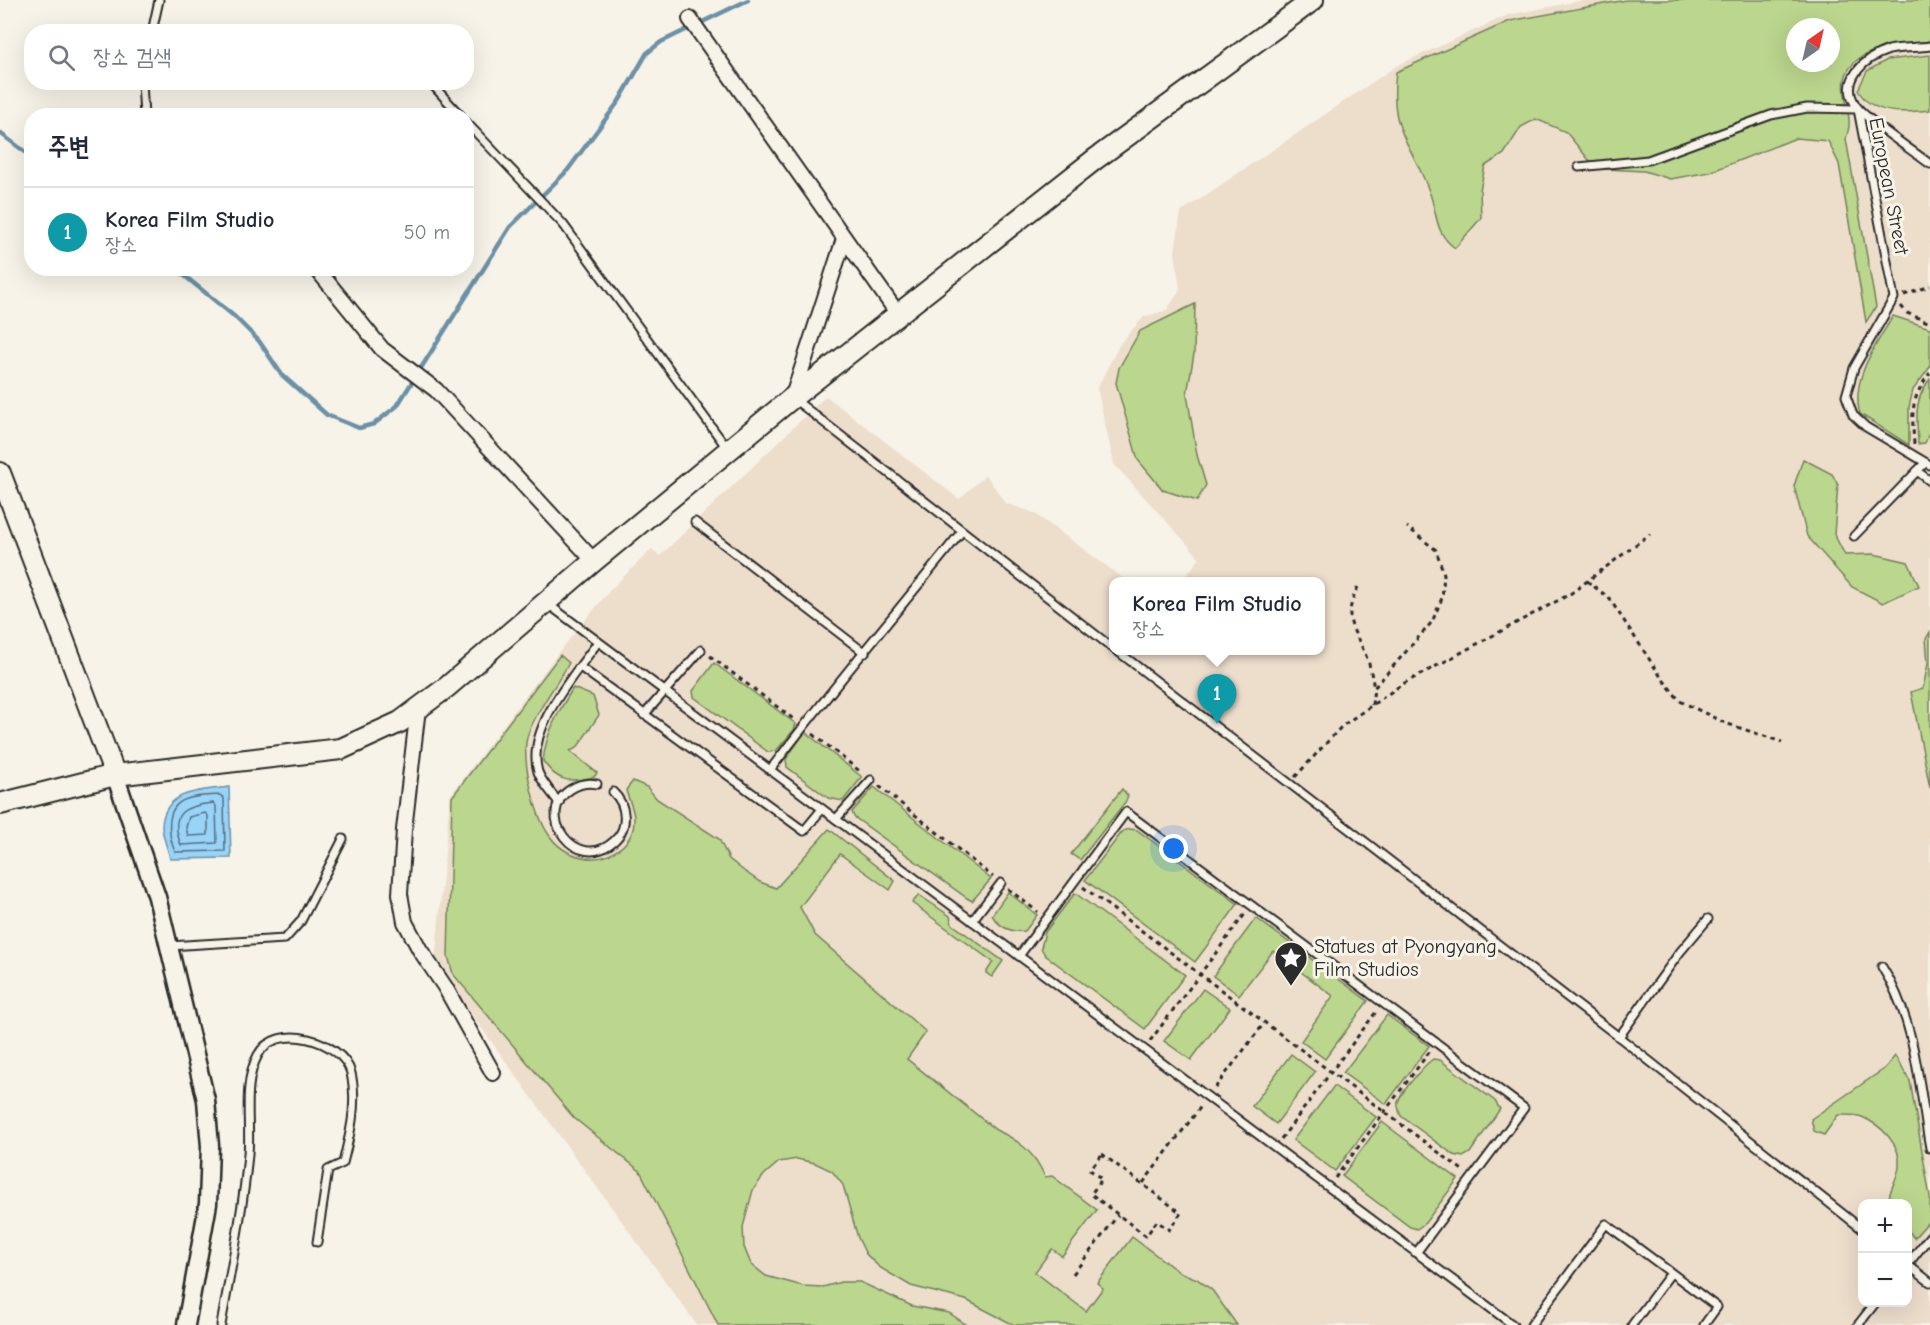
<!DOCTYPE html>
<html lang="ko">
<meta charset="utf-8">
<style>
:root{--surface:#fff;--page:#f2f2f3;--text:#1f2937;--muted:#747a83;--line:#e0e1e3;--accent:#1a73e8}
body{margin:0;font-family:"Comic Neue","Poor Story",sans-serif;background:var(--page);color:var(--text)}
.controls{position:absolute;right:18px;bottom:18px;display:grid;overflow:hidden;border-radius:12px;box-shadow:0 6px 24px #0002}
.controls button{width:54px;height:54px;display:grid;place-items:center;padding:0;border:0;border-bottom:2px solid var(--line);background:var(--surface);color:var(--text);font:30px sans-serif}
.compass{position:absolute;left:1786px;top:18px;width:54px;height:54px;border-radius:50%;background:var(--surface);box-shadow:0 6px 24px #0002;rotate:34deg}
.you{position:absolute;left:1174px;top:849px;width:21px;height:21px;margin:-15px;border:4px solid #fff;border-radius:50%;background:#1a73e8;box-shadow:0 0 0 9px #1a73e833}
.badge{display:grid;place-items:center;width:39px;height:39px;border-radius:50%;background:var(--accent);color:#fff;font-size:20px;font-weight:700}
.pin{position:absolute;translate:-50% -50px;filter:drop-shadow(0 2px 3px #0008)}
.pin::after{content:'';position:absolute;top:32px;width:21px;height:18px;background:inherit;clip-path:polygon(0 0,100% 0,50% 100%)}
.popup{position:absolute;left:1109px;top:577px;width:216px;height:78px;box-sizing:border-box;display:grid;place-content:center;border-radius:12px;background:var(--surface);filter:drop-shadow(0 2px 4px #0005);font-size:20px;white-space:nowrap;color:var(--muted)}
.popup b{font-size:22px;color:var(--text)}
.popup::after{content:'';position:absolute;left:50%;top:100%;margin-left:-12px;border:12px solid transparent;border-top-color:var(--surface)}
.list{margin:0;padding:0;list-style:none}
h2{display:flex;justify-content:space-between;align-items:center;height:78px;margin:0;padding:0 24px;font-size:26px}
h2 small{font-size:20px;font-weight:400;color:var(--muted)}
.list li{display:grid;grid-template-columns:39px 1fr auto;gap:18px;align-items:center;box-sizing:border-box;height:90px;padding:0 24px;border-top:2px solid var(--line)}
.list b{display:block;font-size:22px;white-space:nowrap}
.list p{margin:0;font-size:20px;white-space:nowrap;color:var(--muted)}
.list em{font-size:20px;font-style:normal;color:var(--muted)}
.icon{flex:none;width:33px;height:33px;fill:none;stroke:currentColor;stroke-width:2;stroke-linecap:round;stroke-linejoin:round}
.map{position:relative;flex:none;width:1930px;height:1325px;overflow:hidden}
.search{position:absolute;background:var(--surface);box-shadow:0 6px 24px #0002;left:24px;top:24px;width:450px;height:66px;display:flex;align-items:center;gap:15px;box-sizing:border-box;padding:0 21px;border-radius:24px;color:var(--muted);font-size:22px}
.panel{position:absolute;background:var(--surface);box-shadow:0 6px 24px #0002;left:24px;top:108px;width:450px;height:168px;border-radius:24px}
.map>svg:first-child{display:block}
</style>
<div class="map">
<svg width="1930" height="1325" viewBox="0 0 1930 1325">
<rect width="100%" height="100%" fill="#f7f3e8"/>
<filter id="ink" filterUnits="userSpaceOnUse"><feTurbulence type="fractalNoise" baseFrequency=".0167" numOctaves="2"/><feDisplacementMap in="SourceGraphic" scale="12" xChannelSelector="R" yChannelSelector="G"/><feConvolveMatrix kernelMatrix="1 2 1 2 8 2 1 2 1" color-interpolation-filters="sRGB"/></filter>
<g filter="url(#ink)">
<path fill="#edddcb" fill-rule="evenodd" d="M1584,0H1930V1325H697L435,964L450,796L559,652L611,589L652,549L660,556L826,396L959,499L986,475L1005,503L1034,513L1127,581L1114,582V650H1320V582L1182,581L1200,558L1114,464L1097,388L1121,342L1144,317L1167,310L1180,290L1175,252L1181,212L1398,65L1508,15ZM1795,27H1831V63H1795ZM1862,1204H1908V1302H1862Z"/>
<g fill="#bbd68d" stroke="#73805c" stroke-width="1.5" fill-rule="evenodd">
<path d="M1626,0H1930V41C1904,45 1852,46 1845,79C1842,92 1849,108 1849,121C1850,127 1847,134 1846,139L1876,307L1866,322L1839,164L1828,141L1796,138L1710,172L1670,179L1644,171L1605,169L1589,160L1566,132L1536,119L1521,127L1504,154L1485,166L1480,190L1481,218L1455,248C1434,233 1438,214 1429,191C1410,140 1389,132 1396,72L1510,21ZM1795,27H1831V63H1795Z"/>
<path d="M1930,55V110C1904,113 1872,116 1858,90L1867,71L1887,60Z"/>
<path d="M1195,304L1194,354L1187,394L1197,455L1206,485L1197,501L1163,490L1138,460L1116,383L1119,368L1140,331Z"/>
<path d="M1893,316L1930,328V367L1913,390L1909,407V445L1860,414C1850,380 1876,345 1893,316Z"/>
<path d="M1930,379V431L1925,443L1918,444C1917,417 1913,401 1930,379Z"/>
<path d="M1803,459L1832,474L1838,485L1834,534L1845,555L1874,554L1908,562L1919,586L1883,603L1852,587L1807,536L1794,486Z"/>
<path d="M1930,632V788L1911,692L1923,688L1928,664L1926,639Z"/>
<path d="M560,655L569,663C557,684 536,711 528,734C520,757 535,815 549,835C564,857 596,866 617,850C628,843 634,834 634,820C635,811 628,799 626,790L633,781L647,787L657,799L719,839L729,859L744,871L760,882L776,888L829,829L895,881L890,890L840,854L800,907L815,935L926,1032L907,1059L996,1130C1019,1140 1035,1153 1045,1177L1052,1176L1097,1210L1062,1256L1052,1249L1035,1272L1086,1311L1103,1288L1097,1283L1132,1237L1179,1272L1197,1279L1212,1290L1237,1325H1014L966,1300L911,1286L879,1267L866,1254L858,1238L843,1185L832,1171L815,1163L797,1159L779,1162L764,1175L753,1190L743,1227L744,1247L751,1264L766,1276L803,1286L823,1287L841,1282H860L912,1306L949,1313L967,1325H718L640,1171L574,1118L453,974L448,956L452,797Z"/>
<path d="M714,663L796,724L794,730L776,751L768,752L694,697L693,691Z"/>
<path d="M573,688L593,696L599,715L577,748L570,751L597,773L594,777C569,783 557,782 543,761C546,733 558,712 573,688Z"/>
<path d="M805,732L862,777L843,801L828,798L787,767L786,759Z"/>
<path d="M874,787L991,879L972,901L967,898L854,817L852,812Z"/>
<path d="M1122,789L1128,796L1126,801L1080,860L1071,854Z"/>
<path d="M1129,829L1137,830L1238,904L1195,962L1085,880L1123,831Z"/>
<path d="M1008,892L1037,915L1025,931C1011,933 999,927 992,915Z"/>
<path d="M1075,893L1185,975L1145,1029L1045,955L1041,948L1045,932Z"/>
<path d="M919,895L950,916L952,924L1003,961L992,977L986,973L993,962L912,903Z"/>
<path d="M1256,918L1368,1001L1325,1059L1301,1041L1333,996L1273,951L1239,995L1213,976Z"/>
<path d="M1203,989L1230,1008L1191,1060L1164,1041Z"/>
<path d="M1387,1015L1429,1046L1386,1104L1343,1073Z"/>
<path d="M1291,1054L1315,1072L1276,1124L1252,1106Z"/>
<path d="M1895,1056L1910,1081L1930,1197V1220L1914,1238L1908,1230V1204L1888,1203C1889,1190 1897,1180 1899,1167C1902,1145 1881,1125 1862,1117C1855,1114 1845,1115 1838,1115L1824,1135L1814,1131L1811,1119L1884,1069Z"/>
<path d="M1433,1059L1440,1060L1495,1101L1500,1109L1470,1153L1463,1157L1454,1155L1401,1116C1399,1111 1397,1107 1398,1102C1402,1091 1424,1065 1433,1059Z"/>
<path d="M1334,1086L1376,1117L1335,1171L1293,1140Z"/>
<path d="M1382,1122L1458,1179L1425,1223L1417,1229L1410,1227L1342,1176Z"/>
</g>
<path fill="#98d3f8" stroke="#6c90a6" stroke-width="1.5" d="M229,787L231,858L170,859C168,849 162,836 162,826C164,789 202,791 229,787Z"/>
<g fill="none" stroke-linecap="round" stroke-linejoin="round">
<g stroke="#576e7d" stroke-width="1.5">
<path d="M220,795L224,798L225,851L175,852C168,835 164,806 187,799C197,795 210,796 220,795Z"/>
<path d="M213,803L216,806L217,843L181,845C168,812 185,806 213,803Z"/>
<path d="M205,813L208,816V835L188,836L186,827L189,817Z"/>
</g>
<g stroke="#6c90a6" stroke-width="4.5">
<path d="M0,133L32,157"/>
<path d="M175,268L235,317L259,341L282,375L327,415L359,428L374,424L397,406L510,227L567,171L619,101L647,53L661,42L748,0"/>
</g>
<g stroke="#2b2b2b" stroke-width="11">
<g id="service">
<path d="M152,32L159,0"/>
<path d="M1930,46C1917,48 1901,47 1889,50C1864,58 1838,81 1857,107C1869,122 1912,150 1930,164"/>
<path d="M142,82L144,116"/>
<path d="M430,82L461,116"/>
<path d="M1858,109L1894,298L1854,368L1846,396L1853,415L1866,427L1930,465"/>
<path d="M466,122L563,224L727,448"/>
<path d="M1579,167L1648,160L1771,115L1807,108L1858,109"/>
<path d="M794,399L1114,649"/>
<path d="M1917,471L1930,481"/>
<path d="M695,522L865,653"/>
<path d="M1854,536L1925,463"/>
<path d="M548,604L1513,1325"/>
<path d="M1116,650L1619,1037L1862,1229"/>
<path d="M580,667L804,831L822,809"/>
<path d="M644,715L701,650"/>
<path d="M770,770C832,688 898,611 962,531"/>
<path d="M597,784C588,782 579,784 571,789C532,813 577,875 614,841C629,828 627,805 613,792"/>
<path d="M559,803C553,794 542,783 538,772C525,729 575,674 598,642"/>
<path d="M836,819L871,780"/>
<path d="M972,921L1001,883"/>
<path d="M169,946L285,939L301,921L343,839"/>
<path d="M1019,956L1126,812L1524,1108L1416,1253"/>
<path d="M1882,967C1916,1020 1919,1087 1930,1148"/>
<path d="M1619,1037L1680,952L1708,919"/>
<path d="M1908,1264L1930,1236"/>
<path d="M1908,1265L1930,1282"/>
<path d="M221,1325C231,1268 243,1211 248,1154C251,1123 242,1084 258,1055C276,1021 342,1040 351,1073C358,1103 350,1135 343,1163L328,1170L317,1242"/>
<path d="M1531,1325L1606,1224L1717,1307L1704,1325"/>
<path d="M1632,1325L1671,1273"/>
<path d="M1858,1325L1876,1302"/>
</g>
</g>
<g stroke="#2b2b2b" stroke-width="18">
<g id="minor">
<path d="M690,19L898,314"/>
<path d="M316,268L382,349L436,390L594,561"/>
<path d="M793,396L844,239"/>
<path d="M418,708L404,830L400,894L405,922L420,950L445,987L493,1073"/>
</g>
</g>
<g stroke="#2b2b2b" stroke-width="21">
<path id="tertiary" d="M115,775L157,897L206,1100L210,1146L208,1204L186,1325"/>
</g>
<g stroke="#2b2b2b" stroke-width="24">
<g id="secondary">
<path d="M0,473L115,775"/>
<path d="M0,804L115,775L341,749L400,722L447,687L594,561L792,398L1094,160L1313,0"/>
</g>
</g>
<g stroke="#2b2b2b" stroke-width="3" stroke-dasharray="4.5 4.5" stroke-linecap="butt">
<path d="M1904,295L1930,286"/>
<path d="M1901,306L1907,313L1930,323"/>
<path d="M1914,444C1912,411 1910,400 1930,373"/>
<path d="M1587,581L1609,598L1661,677L1680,701L1725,723L1782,742"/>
<path d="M1358,587C1340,623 1356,629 1368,661C1371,669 1372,679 1374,688"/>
<path d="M710,656L796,721"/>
<path d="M1372,705L1374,688L1432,622L1442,598L1444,574L1436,550L1407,527"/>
<path d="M813,734L862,773"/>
<path d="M1295,777L1342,726L1401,685L1570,594L1650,534"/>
<path d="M879,786L993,877"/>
<path d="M1083,887L1465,1172"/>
<path d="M1008,889L1038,912"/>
<path d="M1150,1041L1245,914"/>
<path d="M1215,1088L1265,1022"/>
<path d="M1281,1139L1376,1012"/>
<path d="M1102,1154L1181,1213L1169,1230L1157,1221L1146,1236L1091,1194L1102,1179L1090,1170Z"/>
<path d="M1335,1178L1430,1051"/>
<path d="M1143,1183L1202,1105"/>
<path d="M1073,1274L1118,1215"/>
</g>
<use href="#service" stroke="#f7f3e8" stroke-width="7"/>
<use href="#minor" stroke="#f7f3e8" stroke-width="14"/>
<use href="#tertiary" stroke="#f7f3e8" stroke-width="16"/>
<use href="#secondary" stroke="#f7f3e8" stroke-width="20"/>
</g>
</g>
<defs>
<g id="sight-pin" transform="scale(1.725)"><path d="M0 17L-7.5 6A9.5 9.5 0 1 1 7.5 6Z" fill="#2b2b2b" stroke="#f7f3e8"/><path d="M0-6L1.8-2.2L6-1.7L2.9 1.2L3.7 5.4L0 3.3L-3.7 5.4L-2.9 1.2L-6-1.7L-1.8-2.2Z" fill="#fff"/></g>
</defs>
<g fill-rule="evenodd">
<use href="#sight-pin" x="1291" y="958"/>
</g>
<g text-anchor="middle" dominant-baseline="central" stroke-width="6" stroke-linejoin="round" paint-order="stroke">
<g font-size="20" fill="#2b2b2b" stroke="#f7f3e8">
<text transform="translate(1889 186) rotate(79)">European Street</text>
</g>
<g font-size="20" fill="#2b2b2b" stroke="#f7f3e8" text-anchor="start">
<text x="1314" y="946">Statues at Pyongyang<tspan x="1314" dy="23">Film Studios</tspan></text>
</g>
</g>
</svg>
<div class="controls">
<button>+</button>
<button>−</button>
</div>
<svg class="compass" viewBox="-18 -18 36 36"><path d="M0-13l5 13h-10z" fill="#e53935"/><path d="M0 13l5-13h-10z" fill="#747a83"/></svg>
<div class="you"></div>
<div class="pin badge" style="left:1217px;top:724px;background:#0f9aa8">1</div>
<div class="popup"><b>Korea Film Studio</b>장소</div>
<div class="search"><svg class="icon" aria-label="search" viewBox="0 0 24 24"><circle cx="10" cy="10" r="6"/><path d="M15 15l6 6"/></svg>장소 검색</div>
<section class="panel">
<h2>주변<small></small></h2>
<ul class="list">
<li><span class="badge" style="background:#0f9aa8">1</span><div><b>Korea Film Studio</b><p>장소</p></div><em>50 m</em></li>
</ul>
</section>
</div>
